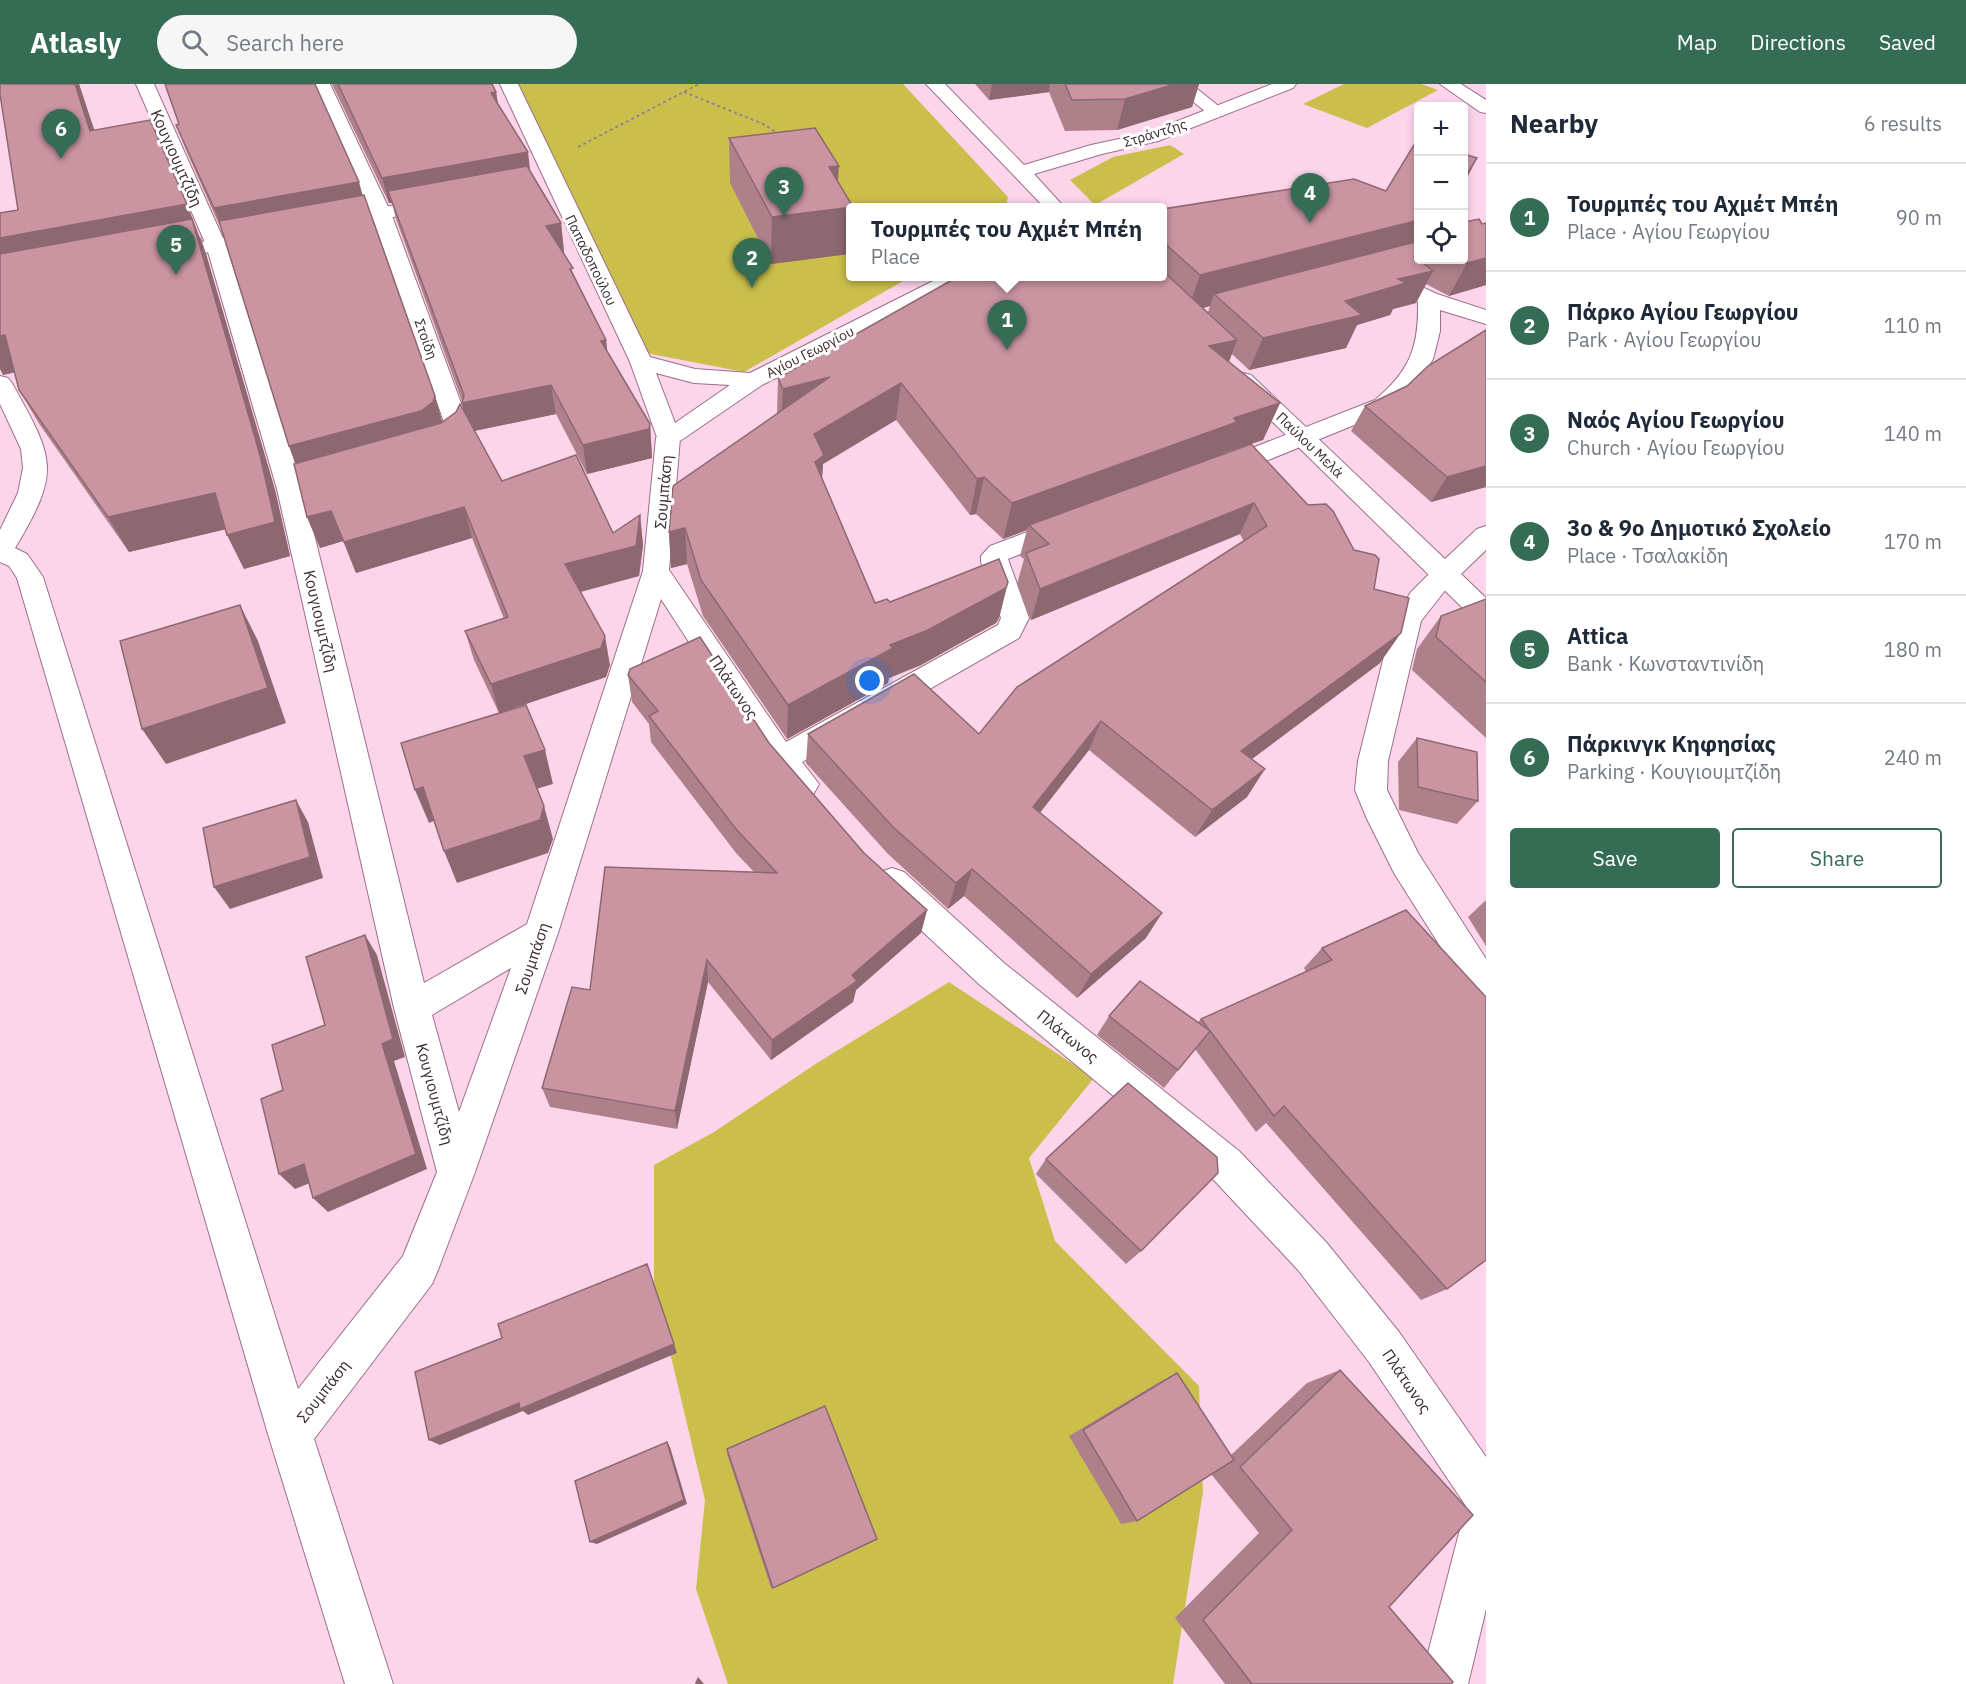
<!DOCTYPE html>
<meta charset="utf-8">
<style>
:root{--surface:#fff;--page:#f6f6f7;--text:#1f2937;--muted:#747a83;--line:#e0e1e3;--accent:#346c54}
body{margin:0;font-family:"IBM Plex Sans",sans-serif;background:var(--page);color:var(--text)}
.controls{position:absolute;right:18px;top:18px;display:grid;overflow:hidden;border-radius:6px;box-shadow:0 3px 9px #0003}
.controls button{width:54px;height:54px;display:grid;place-items:center;padding:0;border:0;border-bottom:2px solid var(--line);background:var(--surface);color:var(--text);font:30px sans-serif}
.you{position:absolute;left:870px;top:597px;width:21px;height:21px;margin:-15px;border:4px solid #fff;border-radius:50%;background:#1a73e8;box-shadow:0 0 0 9px #1a73e833}
.badge{display:grid;place-items:center;width:39px;height:39px;border-radius:50%;background:var(--accent);color:#fff;font-size:20px;font-weight:700}
.pin{position:absolute;translate:-50% -50px;filter:drop-shadow(0 2px 3px #0008)}
.pin::after{content:'';position:absolute;top:32px;width:21px;height:18px;background:inherit;clip-path:polygon(0 0,100% 0,50% 100%)}
.popup{position:absolute;left:846px;top:119px;width:321px;height:78px;box-sizing:border-box;display:grid;place-content:center;border-radius:6px;background:var(--surface);filter:drop-shadow(0 2px 4px #0005);font-size:20px;white-space:nowrap;color:var(--muted)}
.popup b{font-size:22px;color:var(--text)}
.popup::after{content:'';position:absolute;left:50%;top:100%;margin-left:-12px;border:12px solid transparent;border-top-color:var(--surface)}
.list{margin:0;padding:0;list-style:none}
h2{display:flex;justify-content:space-between;align-items:center;height:78px;margin:0;padding:0 24px;font-size:26px}
h2 small{font-size:20px;font-weight:400;color:var(--muted)}
.list li{display:grid;grid-template-columns:39px 1fr auto;gap:18px;align-items:center;box-sizing:border-box;height:108px;padding:0 24px;border-top:2px solid var(--line)}
.list b{display:block;font-size:22px;white-space:nowrap}
.list p{margin:0;font-size:20px;white-space:nowrap;color:var(--muted)}
.list em{font-size:20px;font-style:normal;color:var(--muted)}
.actions{display:flex;gap:12px;padding:18px 24px}
.actions a{flex:1;padding:14px 0;border:2px solid var(--accent);border-radius:6px;text-align:center;font-size:21px;color:var(--accent)}
.actions .main{background:var(--accent);color:#fff}
.icon{flex:none;width:33px;height:33px;fill:none;stroke:currentColor;stroke-width:2;stroke-linecap:round;stroke-linejoin:round}
.map{position:relative;flex:none;width:1486px;height:1600px;overflow:hidden}
header{display:flex;align-items:center;gap:36px;box-sizing:border-box;height:84px;padding:0 30px;background:var(--accent);color:#fff}
header strong{font-size:28px}
nav{display:flex;gap:33px;margin-inline-start:auto;font-size:21px}
.search{width:420px;height:54px;background:var(--page);display:flex;align-items:center;gap:15px;box-sizing:border-box;padding:0 21px;border-radius:33px;color:var(--muted);font-size:22px}
main{display:flex}
aside{flex:1;background:var(--surface)}
.map>svg:first-child{display:block}
</style>
<header>
<strong>Atlasly</strong>
<div class="search"><svg class="icon" aria-label="search" viewBox="0 0 24 24"><circle cx="10" cy="10" r="6"/><path d="M15 15l6 6"/></svg>Search here</div>
<nav><a>Map</a><a>Directions</a><a>Saved</a></nav>
</header>
<main>
<div class="map">
<svg width="1486" height="1600" viewBox="0 0 1486 1600">
<rect width="100%" height="100%" fill="#fdd5eb"/>
<g fill="#cbbf4b">
<path d="M518,0H903L1008,113L1006,123L851,124V192L910,193L744,288L646,269Z"/>
<path d="M1344,0H1421L1438,6L1367,44L1303,20Z"/>
<path d="M1170,61L1184,70L1095,121L1070,96L1113,73Z"/>
<path d="M949,898L1094,994L1029,1074L1055,1157L1199,1302L1203,1408L1173,1600H728L696,1505L705,1416L654,1201V1081L714,1048L817,979Z"/>
</g>
<g fill="none" stroke-linecap="round" stroke-linejoin="round">
<g stroke="#9b6f89" stroke-width="2">
<g id="street">
<path d="M136,0H154L226,161L303,405L424,899L527,840L643,487L656,354L659,349L668,347L677,349L680,354L669,486L786,658L998,541L1001,534L981,478V472L990,462L1065,434L1074,437L1078,443L1074,449L1008,475L1029,534L1019,554L802,678L819,700L814,709C791,716 784,699 770,683L661,515L558,849L475,1088L438,1186L432,1200L314,1355L393,1600H345L268,1350L17,494L9,482L0,478V446L18,409L23,384L21,365L0,320V292L8,294L12,299C54,375 62,386 15,464L27,470L43,493L298,1305L403,1172L437,1088L394,924L277,405L206,161ZM511,884L459,1028L432,931Z"/>
<path d="M312,0H330L391,129L469,341C466,361 447,373 427,368L424,363L427,358L442,350L445,341L371,129Z"/>
<path d="M1171,0H1191L1226,28L1223,32H1211Z"/>
<path d="M1440,0H1461L1486,16V29L1480,28Z"/>
<path d="M1411,198L1437,210L1486,226V240L1440,226V247L1433,275L1415,304L1391,326L1229,392L1220,394L1211,392L1208,386L1211,380L1375,316C1410,287 1419,263 1418,218L1400,204L1403,199Z"/>
<path d="M1445,481L1455,484L1458,490L1421,537L1388,677L1387,706L1418,769L1486,875V921L1474,916L1394,789L1367,735L1355,706L1358,677L1393,536L1411,508L1435,484Z"/>
<path d="M892,784L904,788L1004,879L1239,1067L1326,1158L1399,1248L1486,1373V1525L1468,1600H1420L1466,1422L1369,1278L1298,1186L1211,1093L980,901L880,808L876,798L880,788Z"/>
</g>
</g>
<g stroke="#9b6f89" stroke-width="2">
<g id="secondary">
<path d="M500,0H518L650,273L695,285L750,289L943,192H970L967,196L762,301L677,359L668,361L659,359L630,278ZM656,289L694,299L730,301L675,339Z"/>
<path d="M926,0H945L1024,81L1091,61L1147,49L1272,0H1296L1293,4L1158,57L1102,70L1034,90L1065,124H1045Z"/>
<path d="M438,113L445,115L448,119L445,123L326,146L319,144L316,140L319,136L326,134Z"/>
<path d="M270,145L277,147L280,151L277,155L158,178L151,176L148,172L151,168L158,166Z"/>
<path d="M1243,289L1251,291L1445,475L1477,445L1486,442V466L1461,490L1486,514V540L1476,537L1235,301L1231,296L1235,291Z"/>
</g>
</g>
<g stroke="#9d8090" stroke-width="2" stroke-dasharray="3 3" stroke-linecap="butt">
<path d="M684,8L763,40L779,50"/>
<path d="M578,63L699,0"/>
</g>
<use href="#street" fill="#fff" fill-rule="evenodd"/>
<use href="#secondary" fill="#fff" fill-rule="evenodd"/>
</g>
<g fill="#ae808a" fill-rule="evenodd">
<path d="M79,0L94,47L201,154L206,170L275,406L290,472L244,485L226,445L129,468L40,341L19,306L15,288L3,291L18,126L2,20Z"/>
<path d="M332,0H492L496,8L498,20L531,88L561,139L564,168H563L606,256L607,267L650,340L652,374L587,390L556,330L474,347L502,397L613,449L640,431L643,461L639,492L581,508L610,581L606,593L499,629L474,576L465,547L504,535L472,454L356,489L343,457L320,464L307,433L296,379L289,362L221,145L186,66L176,41L363,111L435,312L442,338L464,328L462,319V317L396,135L392,119H389Z"/>
<path d="M975,0H1199L1192,23L1117,46L1065,47L1049,8L989,16Z"/>
<path d="M729,54L838,98L853,123H851L849,170L771,180L730,99Z"/>
<path d="M1419,57V176H1464L1482,140L1486,139V201L1449,212L1426,200L1416,219L1393,225L1390,231L1357,241L1346,264L1249,286L1232,270L1229,278L1280,319L1263,356L1251,360L1374,505L1380,579L1252,675L1247,713L1195,753L1089,666L1040,729L1146,854L1077,914L964,812L948,825L888,770L806,679L808,650H979L1244,458L1240,450L1031,536L1017,500L1024,475L1020,472L1027,446L1003,455L976,430L970,431L896,336L823,380L822,395L875,519L890,518L1008,498L999,534L996,539L921,581L889,594L888,599L787,655L703,532L687,480L671,484L669,448L777,330L778,294L1163,192V125L1386,107ZM1210,222L1208,228L1203,224ZM1250,360L1224,370V369Z"/>
<path d="M1486,246V403L1431,418L1351,347L1365,322L1407,302Z"/>
<path d="M1486,515V654L1412,586L1417,565L1441,532Z"/>
<path d="M628,591L769,659L864,769L927,826L921,849L856,906L853,918L771,976L708,898L677,1045L550,1023L542,1004L590,906L754,788L736,769L651,658L649,640L632,618Z"/>
<path d="M1417,654L1478,717L1457,740L1399,726L1398,678Z"/>
<path d="M1486,816V862L1468,833Z"/>
<path d="M1406,826L1447,1205L1421,1216L1266,1039L1256,1048L1195,965L1164,1004L1097,951L1109,932L1198,938L1201,935L1306,888L1304,884L1322,864Z"/>
<path d="M1046,1075L1141,1167L1126,1180L1036,1090Z"/>
<path d="M1340,1286L1389,1523L1451,1600H1225L1175,1534L1259,1449L1211,1390L1137,1437L1121,1440L1069,1352L1161,1297L1177,1289L1231,1371L1307,1299Z"/>
<path d="M727,1365L773,1504H771L727,1370Z"/>
</g>
<g fill="#8d6871">
<path d="M75,0H79L106,81L90,47Z"/>
<path d="M992,0H1050L1049,8L989,16Z"/>
<path d="M1175,0H1199L1192,23L1117,46L1125,15Z"/>
<path d="M496,8L500,33L491,9Z"/>
<path d="M528,68L531,93L388,107L392,119H389L382,94Z"/>
<path d="M1477,74L1464,100V95Z"/>
<path d="M839,82L836,125L853,123H851V150L849,170L771,180L772,133L829,83Z"/>
<path d="M359,98L366,124L224,150L214,124Z"/>
<path d="M187,120L206,170L275,406L290,472L244,485L227,451L275,438L0,192V154Z"/>
<path d="M1419,136V166L1405,193L1433,187L1416,219L1393,225L1390,231L1357,241L1346,264L1249,286L1263,254L1214,210L1210,222L1187,228L1200,191Z"/>
<path d="M561,139L564,168L550,170L546,142Z"/>
<path d="M1486,174V201L1449,212L1467,179Z"/>
<path d="M5,251L26,286L3,291L0,285V252Z"/>
<path d="M606,256L609,284L601,257Z"/>
<path d="M1237,256L1223,293L1209,262Z"/>
<path d="M830,293L781,341L783,305Z"/>
<path d="M901,299L896,336L823,380L821,408L812,414L814,350Z"/>
<path d="M551,301L556,330L469,348L462,319Z"/>
<path d="M435,312L443,341L300,391L289,362Z"/>
<path d="M1280,319L1263,356L1224,369L1222,374L1029,441L1027,446L1003,455L1012,419L1234,334Z"/>
<path d="M650,340L652,374L587,390L583,361Z"/>
<path d="M1486,382V403L1431,418L1447,393Z"/>
<path d="M984,393L976,430L970,431L977,395Z"/>
<path d="M215,409L231,444L129,468L108,433Z"/>
<path d="M1254,419L1240,450L1031,536L1040,505Z"/>
<path d="M464,423L472,454L356,489L344,458Z"/>
<path d="M331,427L343,457L320,464L307,433Z"/>
<path d="M640,431L643,461L639,492L571,510L565,480L636,462Z"/>
<path d="M685,444L687,480L671,484L669,448Z"/>
<path d="M1008,498L999,534L996,539L921,581L889,594L888,599L787,655L788,621L890,561Z"/>
<path d="M240,521L258,557L286,639L166,680L142,645Z"/>
<path d="M1401,549L1380,579L1224,696L1241,667Z"/>
<path d="M605,552L610,581L606,593L499,629L491,600Z"/>
<path d="M1101,637L1089,666L1022,751L1033,723Z"/>
<path d="M545,666L553,700L533,706L524,672Z"/>
<path d="M1265,685L1247,713L1195,753L1212,726Z"/>
<path d="M423,703L436,736L429,739L415,706Z"/>
<path d="M296,716L308,738L323,794L230,825L214,803Z"/>
<path d="M544,722L553,755L548,769L457,799L444,767Z"/>
<path d="M972,785L964,812L948,825L956,799Z"/>
<path d="M927,826L921,849L856,906L853,918L771,976L772,956L852,891Z"/>
<path d="M1162,829L1146,854L1077,914L1091,890Z"/>
<path d="M365,851L377,871L405,973L394,977L427,1085L328,1128L313,1114L382,960Z"/>
<path d="M707,876L708,898L677,1045L675,1027Z"/>
<path d="M304,1080L320,1095L295,1105L279,1090Z"/>
<path d="M674,1260L677,1269L528,1331L523,1327L440,1361L429,1356L519,1319Z"/>
<path d="M667,1358L670,1363L687,1420L597,1460L590,1458Z"/>
<path d="M698,1593L704,1600H696L695,1599Z"/>
</g>
<g fill="#ca95a1" stroke="#8d6871" stroke-width="1.5">
<path d="M0,0H75L90,47L150,36L187,120L0,154V129L18,126L0,10Z"/>
<path d="M165,0H315L359,98L214,124L176,41L179,40Z"/>
<path d="M338,0H492L496,8L491,9L528,68L382,94Z"/>
<path d="M1065,0H1175L1125,15L1072,16Z"/>
<path d="M815,44L839,82L829,83L853,123L772,133L729,54Z"/>
<path d="M1417,56L1419,57V136L1200,191L1163,158V125L1354,95L1386,107Z"/>
<path d="M1464,70L1477,74L1464,95Z"/>
<path d="M527,82L561,139L546,142L573,184L570,185L606,256L601,257L650,340L649,345L583,361L551,301L462,319L464,311L388,107Z"/>
<path d="M364,111L435,312L433,318L421,327L289,362L219,137Z"/>
<path d="M192,135L260,371L275,438L227,451L215,409L108,433L19,306L5,251L0,252V170Z"/>
<path d="M1479,135L1482,140L1486,139V174L1467,179L1459,176H1464V138Z"/>
<path d="M1419,157V165L1414,172L1433,187L1398,195L1406,199L1345,217L1362,231L1263,254L1214,210Z"/>
<path d="M1163,187L1237,256L1209,262L1280,319L1234,334L1237,338L1012,419L984,393L977,395L901,299L814,350L824,371L815,378L875,519L887,515L890,518L999,475L1008,498L1006,504L928,546L890,561L893,564L788,621L701,496L685,444L669,448L673,402L830,293L783,305L778,294L959,192H1163Z"/>
<path d="M1486,246V382L1447,393L1365,322L1407,302L1428,282Z"/>
<path d="M460,320L502,397L576,371L613,449L640,431L636,462L565,480L605,552L601,564L491,600L465,547L508,533L464,423L344,458L331,427L307,433L294,380L441,339L456,328Z"/>
<path d="M1251,360L1308,421L1326,420L1333,427L1354,466L1375,471L1379,475L1374,505L1409,514L1401,549L1241,667L1265,685L1212,726L1101,637L1033,723L1162,829L1091,890L972,785L956,799L893,743L808,650L914,590L979,650L1017,603L1267,442L1254,419L1040,505L1026,469L1049,460L1029,441Z"/>
<path d="M1486,515V598L1436,553L1441,532Z"/>
<path d="M240,521L268,604L142,645L120,557Z"/>
<path d="M700,553L769,659L864,769L927,826L852,891L857,897L772,956L707,876L675,1027L542,1004L572,903L590,906L605,783L777,789L736,745L649,632L658,627L628,591L630,585Z"/>
<path d="M526,621L545,666L524,672L544,722L540,736L444,767L423,703L415,706L401,659Z"/>
<path d="M1417,654L1477,668L1478,717L1418,703Z"/>
<path d="M296,716L310,773L214,803L203,744Z"/>
<path d="M1406,826L1486,913V1176L1447,1205L1284,1022L1274,1032L1201,935L1332,876L1322,864Z"/>
<path d="M365,851L393,955L382,960L416,1070L313,1114L304,1080L279,1090L261,1015L283,1006L272,961L325,941L306,873Z"/>
<path d="M1140,897L1210,947L1178,986L1109,932Z"/>
<path d="M1128,999L1217,1073L1218,1089L1141,1167L1046,1075Z"/>
<path d="M647,1180L674,1260L520,1325L519,1319L429,1356L415,1288L502,1254L498,1240Z"/>
<path d="M1340,1286L1473,1431L1389,1523L1453,1598L1451,1600H1252L1203,1536L1292,1446L1240,1383Z"/>
<path d="M1177,1289L1234,1376L1137,1437L1083,1346Z"/>
<path d="M825,1322L877,1455L773,1504L727,1365Z"/>
<path d="M667,1358L684,1416L590,1458L575,1397Z"/>
</g>
<g text-anchor="middle" dominant-baseline="central" stroke-width="6" stroke-linejoin="round" paint-order="stroke">
<g font-size="14" fill="#3e2b36" stroke="#fff">
<text transform="translate(1155 49) rotate(-17)">Στράντζης</text>
<text transform="translate(591 176) rotate(64)">Παπαδοπούλου</text>
<text transform="translate(426 255) rotate(70)">Στοίδη</text>
<text transform="translate(810 268) rotate(-27)">Αγίου Γεωργίου</text>
<text transform="translate(1310 361) rotate(44)">Παύλου Μελά</text>
</g>
<g font-size="16" fill="#3e2b36" stroke="#fff">
<text transform="translate(177 74) rotate(66)">Κουγιουμτζίδη</text>
<text transform="translate(663 408) rotate(-85)">Σουμπάση</text>
<text transform="translate(321 537) rotate(77)">Κουγιουμτζίδη</text>
<text transform="translate(734 603) rotate(56)">Πλάτωνος</text>
<text transform="translate(532 874) rotate(-71)">Σουμπάση</text>
<text transform="translate(1068 952) rotate(39)">Πλάτωνος</text>
<text transform="translate(435 1010) rotate(75)">Κουγιουμτζίδη</text>
<text transform="translate(1407 1297) rotate(56)">Πλάτωνος</text>
<text transform="translate(323 1307) rotate(-52)">Σουμπάση</text>
</g>
</g>
</svg>
<div class="controls">
<button>+</button>
<button>−</button>
<button><svg class="icon" aria-label="locate" viewBox="0 0 24 24"><circle cx="12" cy="12" r="6"/><path d="M12 2v4M12 18v4M2 12h4M18 12h4"/></svg></button>
</div>
<div class="you"></div>
<div class="pin badge" style="left:1007px;top:266px">1</div>
<div class="popup"><b>Τουρμπές του Αχμέτ Μπέη</b>Place</div>
<div class="pin badge" style="left:752px;top:204px">2</div>
<div class="pin badge" style="left:784px;top:133px">3</div>
<div class="pin badge" style="left:1310px;top:139px">4</div>
<div class="pin badge" style="left:176px;top:191px">5</div>
<div class="pin badge" style="left:61px;top:75px">6</div>
</div>
<aside>
<h2>Nearby<small>6 results</small></h2>
<ul class="list">
<li><span class="badge">1</span><div><b>Τουρμπές του Αχμέτ Μπέη</b><p>Place · Αγίου Γεωργίου</p></div><em>90 m</em></li>
<li><span class="badge">2</span><div><b>Πάρκο Αγίου Γεωργίου</b><p>Park · Αγίου Γεωργίου</p></div><em>110 m</em></li>
<li><span class="badge">3</span><div><b>Ναός Αγίου Γεωργίου</b><p>Church · Αγίου Γεωργίου</p></div><em>140 m</em></li>
<li><span class="badge">4</span><div><b>3ο &amp; 9ο Δημοτικό Σχολείο</b><p>Place · Τσαλακίδη</p></div><em>170 m</em></li>
<li><span class="badge">5</span><div><b>Attica</b><p>Bank · Κωνσταντινίδη</p></div><em>180 m</em></li>
<li><span class="badge">6</span><div><b>Πάρκινγκ Κηφησίας</b><p>Parking · Κουγιουμτζίδη</p></div><em>240 m</em></li>
</ul>
<div class="actions"><a class="main">Save</a><a>Share</a></div>
</aside>
</main>
